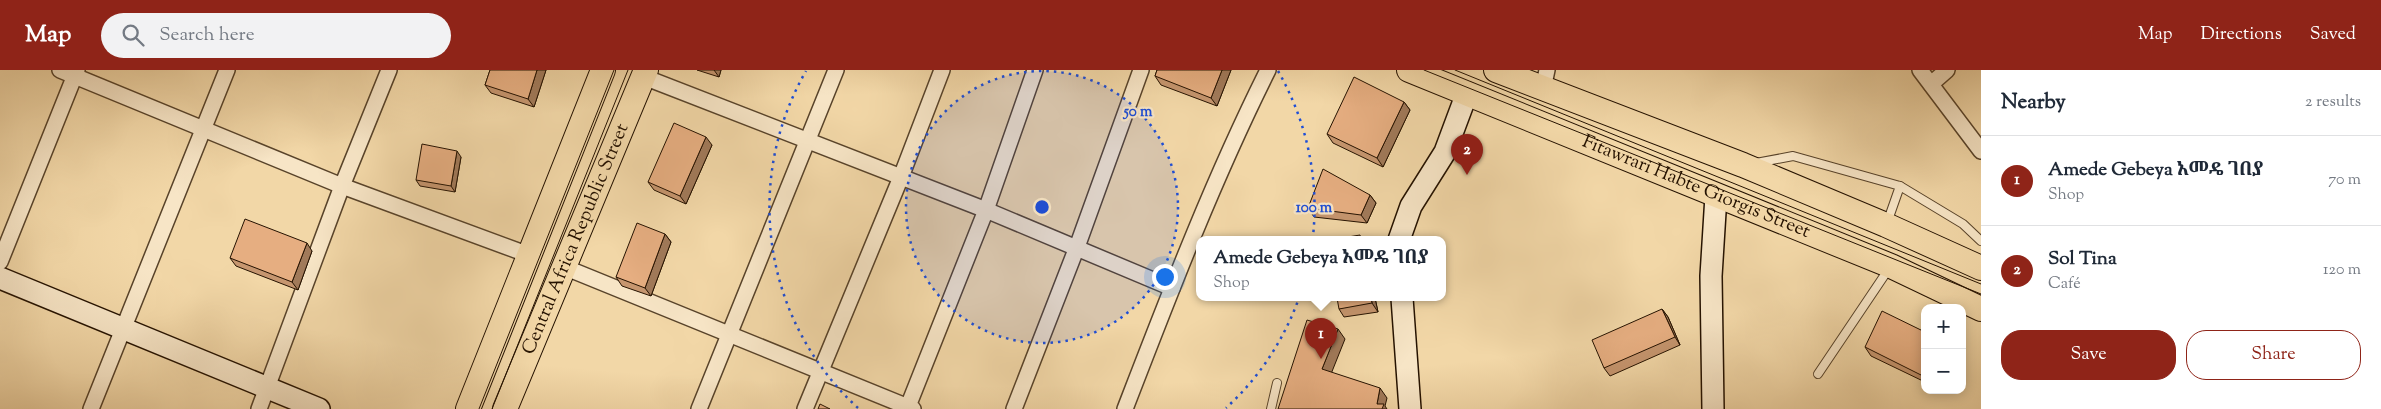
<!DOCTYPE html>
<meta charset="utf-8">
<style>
:root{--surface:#fff;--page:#f2f2f3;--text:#1f2937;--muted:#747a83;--line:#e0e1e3;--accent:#8f2418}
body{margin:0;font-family:"Sorts Mill Goudy","Noto Serif Ethiopic",serif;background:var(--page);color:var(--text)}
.controls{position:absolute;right:15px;bottom:15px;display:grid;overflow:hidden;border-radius:10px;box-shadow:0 2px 12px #0003}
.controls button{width:45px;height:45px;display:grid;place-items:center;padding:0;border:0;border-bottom:1px solid var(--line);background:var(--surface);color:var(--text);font:25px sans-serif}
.you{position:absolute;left:1164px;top:206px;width:18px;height:18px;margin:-12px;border:4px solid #fff;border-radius:50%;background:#1a73e8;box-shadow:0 0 0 8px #1a73e833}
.badge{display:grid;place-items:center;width:32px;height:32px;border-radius:50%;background:var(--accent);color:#fff;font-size:16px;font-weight:700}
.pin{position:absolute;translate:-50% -41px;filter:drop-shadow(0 1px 2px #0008)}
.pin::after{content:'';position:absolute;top:26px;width:18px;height:15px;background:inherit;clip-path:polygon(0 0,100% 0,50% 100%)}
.popup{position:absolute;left:1196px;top:166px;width:250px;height:65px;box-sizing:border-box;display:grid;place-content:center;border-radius:10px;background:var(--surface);filter:drop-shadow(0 1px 4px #0005);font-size:16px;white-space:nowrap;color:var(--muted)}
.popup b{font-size:19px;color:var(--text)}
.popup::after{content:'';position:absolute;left:50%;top:100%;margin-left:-10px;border:10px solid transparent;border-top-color:var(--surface)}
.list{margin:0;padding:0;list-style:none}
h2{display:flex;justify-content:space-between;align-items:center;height:65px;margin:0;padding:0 20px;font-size:21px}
h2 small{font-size:16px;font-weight:400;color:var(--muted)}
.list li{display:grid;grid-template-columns:32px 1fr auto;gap:15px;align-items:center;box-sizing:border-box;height:90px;padding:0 20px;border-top:1px solid var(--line)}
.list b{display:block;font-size:19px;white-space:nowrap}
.list p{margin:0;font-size:16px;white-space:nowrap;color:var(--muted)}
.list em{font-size:16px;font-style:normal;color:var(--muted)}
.actions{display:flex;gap:10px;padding:15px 20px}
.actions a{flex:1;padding:11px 0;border:1px solid var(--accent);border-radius:20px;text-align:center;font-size:18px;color:var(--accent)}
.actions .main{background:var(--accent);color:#fff}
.icon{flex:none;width:28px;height:28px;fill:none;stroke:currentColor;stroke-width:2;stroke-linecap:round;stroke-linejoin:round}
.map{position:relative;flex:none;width:1981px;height:339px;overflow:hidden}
header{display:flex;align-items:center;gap:30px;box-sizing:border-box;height:70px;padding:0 25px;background:var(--accent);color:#fff}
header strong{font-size:24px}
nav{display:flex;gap:28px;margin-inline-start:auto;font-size:18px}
.search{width:350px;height:45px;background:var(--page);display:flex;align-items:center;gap:12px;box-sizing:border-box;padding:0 18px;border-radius:28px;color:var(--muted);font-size:19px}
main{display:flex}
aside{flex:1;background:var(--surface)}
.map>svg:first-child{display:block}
</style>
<header>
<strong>Map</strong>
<div class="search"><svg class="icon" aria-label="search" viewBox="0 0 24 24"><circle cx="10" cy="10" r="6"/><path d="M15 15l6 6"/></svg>Search here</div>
<nav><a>Map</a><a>Directions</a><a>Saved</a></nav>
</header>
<main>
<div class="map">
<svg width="1981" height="339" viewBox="0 0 1981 339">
<rect width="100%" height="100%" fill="#f2d7a7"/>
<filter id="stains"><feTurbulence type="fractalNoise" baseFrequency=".004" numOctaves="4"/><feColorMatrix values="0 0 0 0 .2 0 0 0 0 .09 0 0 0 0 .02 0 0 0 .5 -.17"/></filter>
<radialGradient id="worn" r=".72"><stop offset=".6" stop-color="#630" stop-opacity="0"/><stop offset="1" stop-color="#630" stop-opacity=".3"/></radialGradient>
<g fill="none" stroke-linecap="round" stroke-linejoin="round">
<g stroke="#58432a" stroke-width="10">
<g id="lane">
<path d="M1756,93L1793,86L1900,116L1887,153"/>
<path d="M1900,116L1963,154L1981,171"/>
<path d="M1818,304L1890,197"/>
<path d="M1271,339L1277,313"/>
</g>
</g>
<g stroke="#58432a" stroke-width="18">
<g id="street">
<path d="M60,0L342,116L529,185"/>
<path d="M1920,0L1981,81"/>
<path d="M644,7L986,140L1172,218"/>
<path d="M1931,14L1947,0"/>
<path d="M1543,19L1547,0"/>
<path d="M0,192L77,0"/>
<path d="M564,197L913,339"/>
<path d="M91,339L227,0"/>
<path d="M259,339L342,116L389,0"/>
<path d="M699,339L836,0"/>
<path d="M805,339L901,107L942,0"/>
<path d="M907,339L986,140L1035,0"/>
<path d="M1014,339L1077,177L1141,0"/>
<path d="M1125,339C1169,225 1213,110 1268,0"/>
</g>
</g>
<g stroke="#251200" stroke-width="24">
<g id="secondary">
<path d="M1399,170L1411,136L1445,82L1467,23"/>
<path d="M0,208L319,339"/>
<path d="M1402,228L1410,339"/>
<path d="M1713,339L1711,206L1716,126"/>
</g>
</g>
<g stroke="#251200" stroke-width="26">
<g id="primary">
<path id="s1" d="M1409,0L1891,196L1981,239"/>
<path d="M1496,0L1743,95L1886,155L1981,198"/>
<path d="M468,339L603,0"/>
<path id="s2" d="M505,339L646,0"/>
</g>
</g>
<use href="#lane" stroke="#f7e5c6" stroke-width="8"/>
<use href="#street" stroke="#f7e5c6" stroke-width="15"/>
<use href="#secondary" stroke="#f7e5c6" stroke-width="21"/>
<use href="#primary" stroke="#f2d7a7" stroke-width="24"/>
<g stroke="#251200" stroke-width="1">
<path d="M1424,0L1981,224"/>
<path d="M1455,0L1981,214"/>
<path d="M479,339L614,0"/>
<path d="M492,339L628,0"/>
</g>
</g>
<g fill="#c6966f" stroke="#251200">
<path d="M490,0H546L534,37L491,23L485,15Z"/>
<path d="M697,0H721L719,7Z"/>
<path d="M1157,0H1231L1217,36L1161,15L1155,6Z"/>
<path d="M1404,32L1410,40L1383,97L1333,73L1327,64Z"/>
<path d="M712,75L686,134L654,120L648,112Z"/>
<path d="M461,87L455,122L420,116L416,110Z"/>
<path d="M1370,125L1376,133L1367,153L1314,147L1308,138Z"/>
<path d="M665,164L671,172L651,226L622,216L616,207Z"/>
<path d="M312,181L298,220L236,196L230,188Z"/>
<path d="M1375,228L1378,242L1344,247L1339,239Z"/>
<path d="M1662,239L1668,247L1680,275L1610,306L1604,298Z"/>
<path d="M1925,262V312L1871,286L1865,277Z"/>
</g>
<g fill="#a17a5a" stroke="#251200">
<path d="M537,0H546L534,37L528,29Z"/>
<path d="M714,0H721L719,7Z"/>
<path d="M1222,0H1231L1217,36L1211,28Z"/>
<path d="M1404,32L1410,40L1383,97L1377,88Z"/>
<path d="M706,67L712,75L686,134L680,126Z"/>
<path d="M457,81L461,87L455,122L451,116Z"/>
<path d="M1370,125L1376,133L1367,153L1361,145Z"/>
<path d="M665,164L671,172L651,226L645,218Z"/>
<path d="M307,173L312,181L298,220L292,212Z"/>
<path d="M1371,228H1375L1378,242L1372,233Z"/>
<path d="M1662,239L1668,247L1680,275L1675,267Z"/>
<path d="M1338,259L1345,269L1329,309L1322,299Z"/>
<path d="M1380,318L1387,328L1385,336L1387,339H1380L1377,334Z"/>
</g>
<g fill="#e6ae81" stroke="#251200">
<path d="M490,0H537L528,29L485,15Z"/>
<path d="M1157,0H1222L1211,28L1155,6Z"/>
<path d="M1354,7L1404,32L1377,88L1327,64Z"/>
<path d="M674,53L706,67L680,126L648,112Z"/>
<path d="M422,74L457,81L451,116L416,110Z"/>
<path d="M1323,99L1370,125L1361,145L1308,138Z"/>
<path d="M245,149L307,173L292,212L230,188Z"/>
<path d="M637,153L665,164L645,218L616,207Z"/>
<path d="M1360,165L1361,170H1330Z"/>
<path d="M1337,228H1371L1372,233L1339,239Z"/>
<path d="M1662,239L1675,267L1604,298L1592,270Z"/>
<path d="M1882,241L1925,262V307L1865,277Z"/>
<path d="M1307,250L1338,259L1322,299L1380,318L1377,334H1384L1382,339H1278Z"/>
<path d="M820,334L830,339H818Z"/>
</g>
<circle cx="1042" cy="137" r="136" fill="#1d4ed8" fill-opacity=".12"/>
<g fill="none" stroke="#1d4ed8" stroke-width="2.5" stroke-dasharray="2.5 5">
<circle cx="1042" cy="137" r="136"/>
<path d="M858 338A272 272 0 0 1 806 1M1278 1A272 272 0 0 1 1226 338"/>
</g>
<g text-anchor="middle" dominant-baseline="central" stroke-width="4.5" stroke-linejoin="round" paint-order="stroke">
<g font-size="19" fill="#251200" stroke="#f7e5c6">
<text stroke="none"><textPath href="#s1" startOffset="310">Fitawrari Habte Giorgis Street</textPath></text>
<text stroke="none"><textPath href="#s2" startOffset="184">Central Africa Republic Street</textPath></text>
</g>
</g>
<circle cx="1042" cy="137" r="8" fill="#1d4ed8" stroke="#f7e5c6" stroke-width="2.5"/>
<g font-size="15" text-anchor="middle" font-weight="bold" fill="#1d4ed8" stroke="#f7e5c6" stroke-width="4.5" stroke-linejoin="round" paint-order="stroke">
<text x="1138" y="46">50 m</text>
<text x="1314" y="142">100 m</text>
</g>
<rect width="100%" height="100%" filter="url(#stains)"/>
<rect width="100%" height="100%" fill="url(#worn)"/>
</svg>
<div class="controls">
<button>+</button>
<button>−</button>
</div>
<div class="you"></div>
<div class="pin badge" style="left:1321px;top:289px">1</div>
<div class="popup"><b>Amede Gebeya አመዴ ገበያ</b>Shop</div>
<div class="pin badge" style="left:1467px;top:105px">2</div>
</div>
<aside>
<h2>Nearby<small>2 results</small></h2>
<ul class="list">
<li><span class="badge">1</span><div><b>Amede Gebeya አመዴ ገበያ</b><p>Shop</p></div><em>70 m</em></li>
<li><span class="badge">2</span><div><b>Sol Tina</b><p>Café</p></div><em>120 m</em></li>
</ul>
<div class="actions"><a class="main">Save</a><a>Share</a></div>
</aside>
</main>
